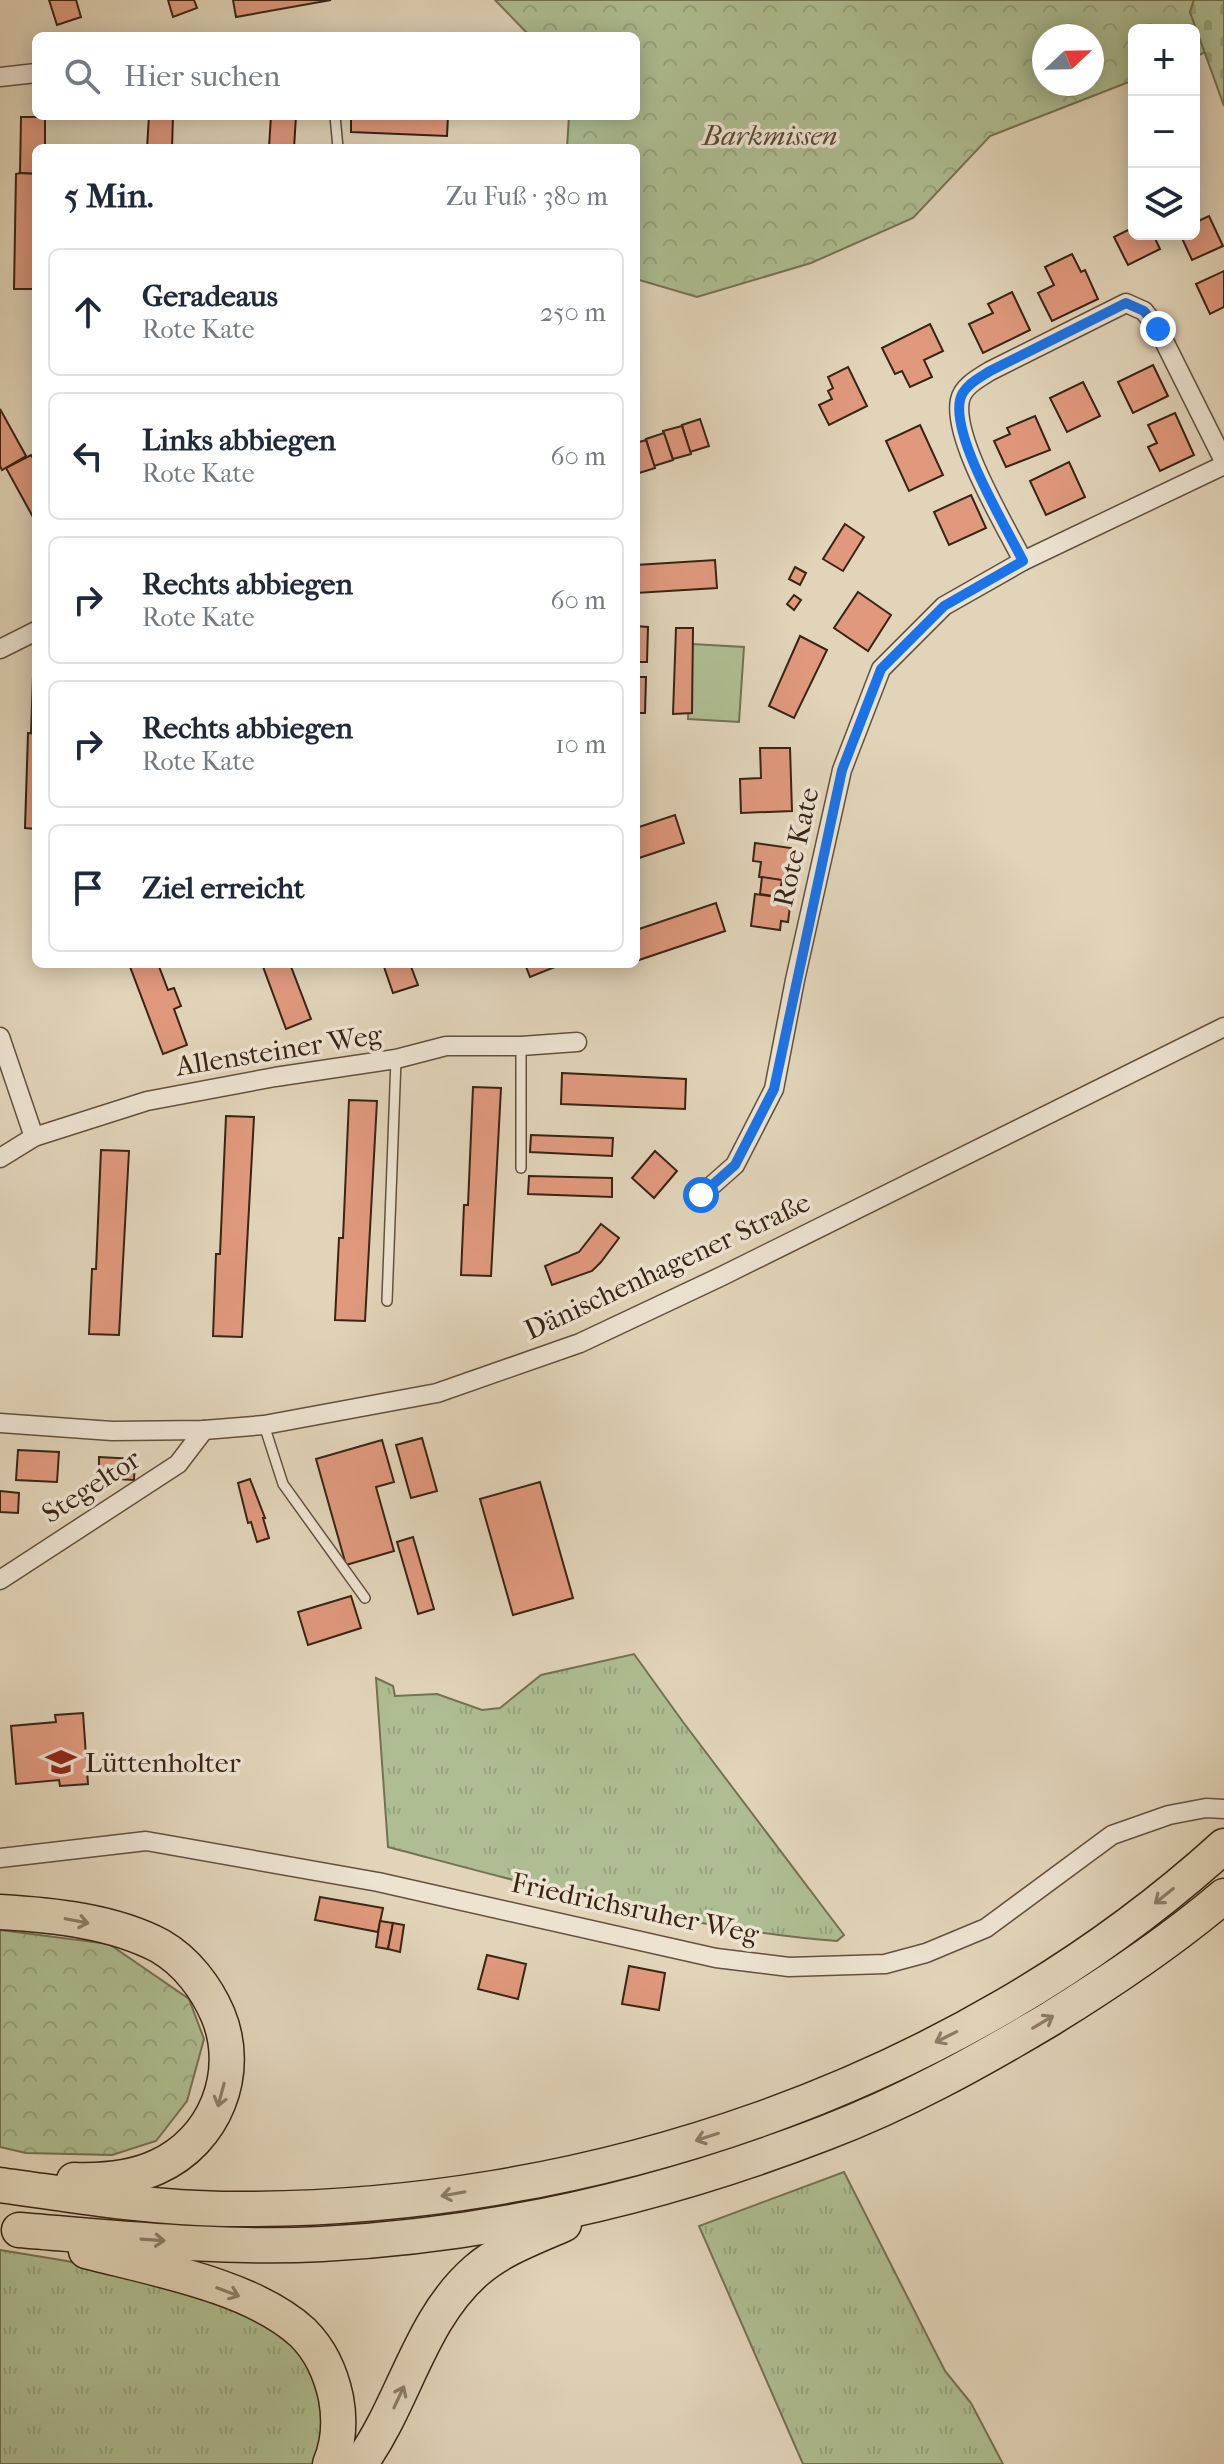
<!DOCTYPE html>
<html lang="de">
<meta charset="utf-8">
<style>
:root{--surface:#fff;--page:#f6f6f7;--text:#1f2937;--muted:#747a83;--line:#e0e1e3}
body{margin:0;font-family:"IM FELL French Canon",serif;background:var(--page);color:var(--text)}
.controls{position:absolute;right:24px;top:24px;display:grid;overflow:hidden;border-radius:12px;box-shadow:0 4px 20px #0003}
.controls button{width:72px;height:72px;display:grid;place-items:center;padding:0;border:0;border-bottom:2px solid var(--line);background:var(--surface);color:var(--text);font:40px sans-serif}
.compass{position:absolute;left:1032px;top:24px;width:72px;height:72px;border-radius:50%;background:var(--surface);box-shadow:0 4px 20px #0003;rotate:68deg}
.stop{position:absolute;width:24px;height:24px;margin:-18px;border:6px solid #1a73e8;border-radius:50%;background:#fff}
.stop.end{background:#1a73e8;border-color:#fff;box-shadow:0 2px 8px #0008}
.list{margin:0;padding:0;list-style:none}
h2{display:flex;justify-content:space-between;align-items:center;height:104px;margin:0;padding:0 32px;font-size:34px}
h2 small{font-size:26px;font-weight:400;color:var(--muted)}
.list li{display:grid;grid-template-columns:52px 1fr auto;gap:24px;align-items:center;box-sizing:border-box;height:128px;margin:0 16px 16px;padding:0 16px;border:2px solid var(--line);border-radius:12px}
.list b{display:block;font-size:30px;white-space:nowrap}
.list p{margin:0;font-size:26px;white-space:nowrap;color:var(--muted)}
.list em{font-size:26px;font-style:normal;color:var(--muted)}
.icon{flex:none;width:44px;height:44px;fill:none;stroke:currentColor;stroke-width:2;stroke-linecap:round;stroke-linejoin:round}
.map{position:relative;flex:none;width:1224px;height:2464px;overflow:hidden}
.search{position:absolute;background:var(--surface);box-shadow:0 4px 20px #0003;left:32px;top:32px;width:608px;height:88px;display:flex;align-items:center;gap:20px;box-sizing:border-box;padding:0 28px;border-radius:12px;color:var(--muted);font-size:30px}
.panel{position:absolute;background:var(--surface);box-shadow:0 4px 20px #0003;left:32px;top:144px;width:608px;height:824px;border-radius:12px}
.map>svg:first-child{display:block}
</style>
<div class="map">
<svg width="1224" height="2464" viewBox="0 0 1224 2464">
<defs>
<pattern id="grass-tufts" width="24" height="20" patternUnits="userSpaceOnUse" patternTransform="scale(2)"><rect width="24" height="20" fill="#aebe92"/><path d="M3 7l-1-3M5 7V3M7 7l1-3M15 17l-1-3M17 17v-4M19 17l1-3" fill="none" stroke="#96a37d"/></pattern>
<pattern id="forest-crowns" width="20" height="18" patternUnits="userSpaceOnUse" patternTransform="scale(2)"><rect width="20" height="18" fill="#aebe92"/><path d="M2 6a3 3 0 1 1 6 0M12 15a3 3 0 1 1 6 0" fill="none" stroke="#96a37d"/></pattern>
<pattern id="cemetery-stones" width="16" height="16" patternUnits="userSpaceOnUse" patternTransform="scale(2)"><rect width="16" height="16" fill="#aebe92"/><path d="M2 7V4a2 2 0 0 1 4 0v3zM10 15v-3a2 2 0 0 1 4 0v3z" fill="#96a37d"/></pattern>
</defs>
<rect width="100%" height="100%" fill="#e1d4b8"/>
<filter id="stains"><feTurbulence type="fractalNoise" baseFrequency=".0025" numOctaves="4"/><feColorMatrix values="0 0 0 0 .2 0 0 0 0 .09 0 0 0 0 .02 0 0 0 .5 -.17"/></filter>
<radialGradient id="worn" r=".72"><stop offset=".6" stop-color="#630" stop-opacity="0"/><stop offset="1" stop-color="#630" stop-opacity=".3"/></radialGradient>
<g fill="url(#grass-tufts)" stroke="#747153" stroke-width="2">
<path d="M634,1654L683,1722L844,1935L837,1941C689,1930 532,1885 388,1847L376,1678L393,1686L395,1696L437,1694L482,1710L500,1708L541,1675Z"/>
<path d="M844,2172L945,2371L971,2403L1003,2464H803L699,2226Z"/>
<path d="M0,2250L67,2261L165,2285L243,2309L289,2337L325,2395L319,2464H0Z"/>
</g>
<g fill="url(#forest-crowns)" stroke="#747153" stroke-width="2" fill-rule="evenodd">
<path d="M495,0H1194L1190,12L1206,52L1194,57V30H1134V80L990,136L913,218L811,263L697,297L636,279V148H567L569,116H636V36H530ZM1044,36H1092V84H1044Z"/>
<path d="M0,1930L109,1944L189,1999L204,2039L187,2101L156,2141L112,2155L26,2153L0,2147Z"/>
</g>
<path fill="url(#cemetery-stones)" stroke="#747153" stroke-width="2" d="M1194,0H1224V106L1190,12Z"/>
<path fill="#aebe92" stroke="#747153" stroke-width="2" d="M692,644L744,647L739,722L688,719Z"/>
<g fill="#e0997d" stroke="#392414" stroke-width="2">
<path d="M49,0H76L81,17L57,25Z"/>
<path d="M168,0H194L197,8L173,17Z"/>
<path d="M233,0H331L236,17Z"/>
<path d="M149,116H173L172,148H147Z"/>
<path d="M271,116H296L294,148L269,147Z"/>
<path d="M351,116H448L447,136L351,132Z"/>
<path d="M21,117H45V148H36V174L20,173Z"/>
<path d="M20,173L36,174V289H14L16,174Z"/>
<path d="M1209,216L1223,246L1192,260L1180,234H1194V223Z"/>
<path d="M1134,227V234H1153L1160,249L1128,265L1114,237Z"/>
<path d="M1072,254L1081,272L1085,270L1098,299L1052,321L1038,293L1054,285L1045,267Z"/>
<path d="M1224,271V307L1210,314L1196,284Z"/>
<path d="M1012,292L1030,330L983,353L969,324L993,313L988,304Z"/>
<path d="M930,324L943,351L924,360L932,377L910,387L902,371L895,374L882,348Z"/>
<path d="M1153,365L1168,396L1133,413L1118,382Z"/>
<path d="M848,367L867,406L829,425L819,405L832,399L828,391L833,388L828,377Z"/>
<path d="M1083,382L1100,416L1067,432L1050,398Z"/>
<path d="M0,409L26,456L2,470L0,466Z"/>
<path d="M1175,413L1194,455L1160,471L1148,447L1157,443L1148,425Z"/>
<path d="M1035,416L1050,450L1006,467L994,441L1010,434L1007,428Z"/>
<path d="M700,419L709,446L690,452L682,425Z"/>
<path d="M920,425L943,475L909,491L886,441Z"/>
<path d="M682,426L691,454L673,459L663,431Z"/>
<path d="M664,433L673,460L654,466L646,439Z"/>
<path d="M646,440L655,468L636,474V443Z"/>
<path d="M31,455L36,463V516L33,517L6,468Z"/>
<path d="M1069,462L1085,497L1046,515L1030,481Z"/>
<path d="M971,495L986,528L949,545L934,512Z"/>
<path d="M845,524L864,537L843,571L823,559Z"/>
<path d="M715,560L717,588L636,593V565Z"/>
<path d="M795,567L806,573L800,585L789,579Z"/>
<path d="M858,592L891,615L868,651L834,628Z"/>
<path d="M794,595L801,600L794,610L787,604Z"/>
<path d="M636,626L648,627L647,662H636Z"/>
<path d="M676,628H693L692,713L673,714Z"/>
<path d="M800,636L827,650L794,718L769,706Z"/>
<path d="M33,676H36V734L31,733Z"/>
<path d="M636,677H646L645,713H636Z"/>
<path d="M28,733L36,734V829L25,828Z"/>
<path d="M760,748H790L792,811L741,813L740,779L761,778Z"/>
<path d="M675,815L684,843L636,859V828Z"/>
<path d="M755,843L791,848L790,857H797L795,872L788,871L787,881L759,877L761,862L753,861Z"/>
<path d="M762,877L782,880L779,897L760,894Z"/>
<path d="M755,894L784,898L783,905L790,906L788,922L781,921L780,930L751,926Z"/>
<path d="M716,903L725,931L636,961V930Z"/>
<path d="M129,964H158L168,990L174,988L181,1006L174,1009L187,1045L163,1054Z"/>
<path d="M262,964H290L311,1019L286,1029Z"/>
<path d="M383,964H410L418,985L393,993Z"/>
<path d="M525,964H554L555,967L530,977Z"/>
<path d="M562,1073L686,1079L685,1109L561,1104Z"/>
<path d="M473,1087L501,1088L491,1276L461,1275L464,1205H468Z"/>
<path d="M349,1100L377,1101L365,1321L335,1320L339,1238H343Z"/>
<path d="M226,1116L254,1117L242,1337L213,1336L216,1254H220Z"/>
<path d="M531,1135L613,1138L612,1156L530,1152Z"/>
<path d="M101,1150L129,1151L119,1335L89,1334L92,1269H96Z"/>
<path d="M655,1151L677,1171L654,1198L632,1178Z"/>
<path d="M529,1176L612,1178V1197L528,1194Z"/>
<path d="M601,1224L619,1238L601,1262L592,1271L552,1285L545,1266L579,1252Z"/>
<path d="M422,1438L437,1491L411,1498L396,1445Z"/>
<path d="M382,1440L394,1482L376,1487L394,1551L346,1565L316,1459Z"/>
<path d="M18,1450L59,1452L57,1482L16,1480Z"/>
<path d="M99,1457L135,1459L134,1480L99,1478Z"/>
<path d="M250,1479L265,1518H263L269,1538L257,1542L251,1522L248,1523L238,1483Z"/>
<path d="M540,1482L573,1598L513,1615L480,1499Z"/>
<path d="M0,1491L19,1493L18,1513L0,1512Z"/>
<path d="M413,1537L434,1609L418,1614L397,1542Z"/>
<path d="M351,1596L361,1628L308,1645L298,1612Z"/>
<path d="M83,1713L88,1784L60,1786L59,1780L16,1784L11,1726L56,1722L55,1715Z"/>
<path d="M320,1897L383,1908L378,1932L315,1920Z"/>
<path d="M380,1921L393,1923L388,1949L376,1947Z"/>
<path d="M393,1923L404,1925L400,1952L388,1949Z"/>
<path d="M487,1955L526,1964L518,1999L478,1989Z"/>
<path d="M629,1966L665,1973L659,2010L622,2004Z"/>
</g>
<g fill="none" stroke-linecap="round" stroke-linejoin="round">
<g stroke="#63503d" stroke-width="12">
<g id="lane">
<path d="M335,116L338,148"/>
<path d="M521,1046V1168"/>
<path d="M387,1301L396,1059"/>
<path d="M264,1425L283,1484L365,1598"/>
</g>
</g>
<g stroke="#63503d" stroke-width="21">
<g id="street">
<path d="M0,77L36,73"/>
<path d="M1023,561C1005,525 952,438 960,400C963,386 979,378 990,371L1126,303L1144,311L1158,329L1224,461"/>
<path d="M0,649L36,631"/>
<path d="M0,1037L34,1137"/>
<path d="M0,1158L34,1137L147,1101L275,1077L396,1059L446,1046H521L577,1042"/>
<path d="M701,1195L735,1165L774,1089L795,980L842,770L881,669L944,606L1023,561L1224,465"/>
<path d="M0,1423L112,1431L204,1430L264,1425L437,1393L580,1343L722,1276L1224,1027"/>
<path d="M0,1580L178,1464L204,1430"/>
<path d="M0,1858L146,1841L378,1882L716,1958L789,1967L885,1964L926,1953L986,1928L1112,1835L1169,1815L1206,1808L1224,1809"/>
</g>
</g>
<g stroke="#392414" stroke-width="37">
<g id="highway">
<path d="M0,1912C52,1915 113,1921 160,1946C186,1961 206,1987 218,2015C242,2073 215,2141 157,2167C131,2179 102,2181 74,2180"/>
<path d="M0,2185C74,2195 148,2208 223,2209C582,2213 956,2089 1224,1846"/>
<path d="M19,2230C120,2238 221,2249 322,2244C494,2235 665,2195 825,2133C904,2103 978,2062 1050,2019C1110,1982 1170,1942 1224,1896"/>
<path d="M86,2251C151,2268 253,2286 303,2333C320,2350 331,2374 336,2398C340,2420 339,2443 330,2464"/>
<path d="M360,2464C405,2402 419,2320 477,2270C501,2249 535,2237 564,2224"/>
</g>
</g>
<use href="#lane" stroke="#ece3d1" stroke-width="9"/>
<use href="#street" stroke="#ece3d1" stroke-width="18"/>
<use href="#highway" stroke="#e1d4b8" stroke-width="34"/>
</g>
<defs><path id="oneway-shaft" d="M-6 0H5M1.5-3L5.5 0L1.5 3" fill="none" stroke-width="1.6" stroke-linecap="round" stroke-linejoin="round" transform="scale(2)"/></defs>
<g stroke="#8d7c66">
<use href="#oneway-shaft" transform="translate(1164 1896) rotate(141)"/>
<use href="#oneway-shaft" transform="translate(77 1921) rotate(11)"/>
<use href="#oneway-shaft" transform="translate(1043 2022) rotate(-31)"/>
<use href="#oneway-shaft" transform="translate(946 2037) rotate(153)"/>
<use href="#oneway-shaft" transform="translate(221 2095) rotate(105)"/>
<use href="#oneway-shaft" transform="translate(707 2137) rotate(162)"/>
<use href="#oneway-shaft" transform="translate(453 2194) rotate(170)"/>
<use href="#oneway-shaft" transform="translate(153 2240) rotate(4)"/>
<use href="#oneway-shaft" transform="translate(228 2292) rotate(21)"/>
<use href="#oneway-shaft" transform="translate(399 2397) rotate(-65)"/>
</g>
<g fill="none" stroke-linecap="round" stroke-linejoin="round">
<path stroke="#1a73e8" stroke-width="10" d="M701,1195L735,1165L774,1089L842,770L881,669L944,606L1023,561C1005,525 952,438 960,400C963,386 979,378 990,371L1126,303L1144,311L1158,329"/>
</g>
<defs>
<g id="school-bare" transform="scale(2.4)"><path d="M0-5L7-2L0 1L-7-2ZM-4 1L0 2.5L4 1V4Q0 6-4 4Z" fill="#8f2418" stroke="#ece3d1" stroke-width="2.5" paint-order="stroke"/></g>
</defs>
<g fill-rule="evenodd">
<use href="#school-bare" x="61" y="1762"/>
</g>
<g text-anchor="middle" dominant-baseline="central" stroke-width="7" stroke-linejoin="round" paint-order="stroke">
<g font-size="28" font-style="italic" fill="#564a34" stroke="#ece3d1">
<text x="770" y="135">Barkmissen</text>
</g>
<g font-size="28" fill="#392414" stroke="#ece3d1">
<text transform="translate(796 847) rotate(-77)">Rote Kate</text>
<text transform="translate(279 1050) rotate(-9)">Allensteiner Weg</text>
<text transform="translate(667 1266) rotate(-25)">Dänischenhagener Straße</text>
<text transform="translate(91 1486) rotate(-33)">Stegeltor</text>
<text transform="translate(635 1908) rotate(12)">Friedrichsruher Weg</text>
</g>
<g font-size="28" fill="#392414" stroke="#ece3d1" text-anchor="start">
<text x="85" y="1762">Lüttenholter</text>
</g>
</g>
<rect width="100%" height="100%" filter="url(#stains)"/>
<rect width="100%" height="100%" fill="url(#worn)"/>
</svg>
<div class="controls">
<button>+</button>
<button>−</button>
<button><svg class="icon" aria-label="layers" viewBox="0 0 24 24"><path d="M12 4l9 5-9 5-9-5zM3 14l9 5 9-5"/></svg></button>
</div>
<svg class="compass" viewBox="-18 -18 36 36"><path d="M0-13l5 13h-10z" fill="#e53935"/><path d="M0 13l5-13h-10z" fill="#747a83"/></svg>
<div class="stop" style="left:701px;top:1195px"></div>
<div class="stop end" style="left:1158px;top:329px"></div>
<div class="search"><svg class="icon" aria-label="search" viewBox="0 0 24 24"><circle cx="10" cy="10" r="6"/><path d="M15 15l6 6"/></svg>Hier suchen</div>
<section class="panel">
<h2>5 Min.<small>Zu Fuß · 380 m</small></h2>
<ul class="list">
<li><svg class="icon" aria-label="ahead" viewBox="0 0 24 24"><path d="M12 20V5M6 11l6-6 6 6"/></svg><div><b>Geradeaus</b><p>Rote Kate</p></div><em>250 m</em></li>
<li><svg class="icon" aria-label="left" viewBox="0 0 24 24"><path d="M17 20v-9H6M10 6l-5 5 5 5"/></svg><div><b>Links abbiegen</b><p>Rote Kate</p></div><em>60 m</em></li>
<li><svg class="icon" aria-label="right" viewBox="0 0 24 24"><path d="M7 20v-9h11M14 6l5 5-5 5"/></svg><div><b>Rechts abbiegen</b><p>Rote Kate</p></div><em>60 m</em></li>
<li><svg class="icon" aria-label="right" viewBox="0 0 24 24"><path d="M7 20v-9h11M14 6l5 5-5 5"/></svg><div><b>Rechts abbiegen</b><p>Rote Kate</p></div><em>10 m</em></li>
<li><svg class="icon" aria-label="arrive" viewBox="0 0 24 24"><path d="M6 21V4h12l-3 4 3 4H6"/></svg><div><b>Ziel erreicht</b></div></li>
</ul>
</section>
</div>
